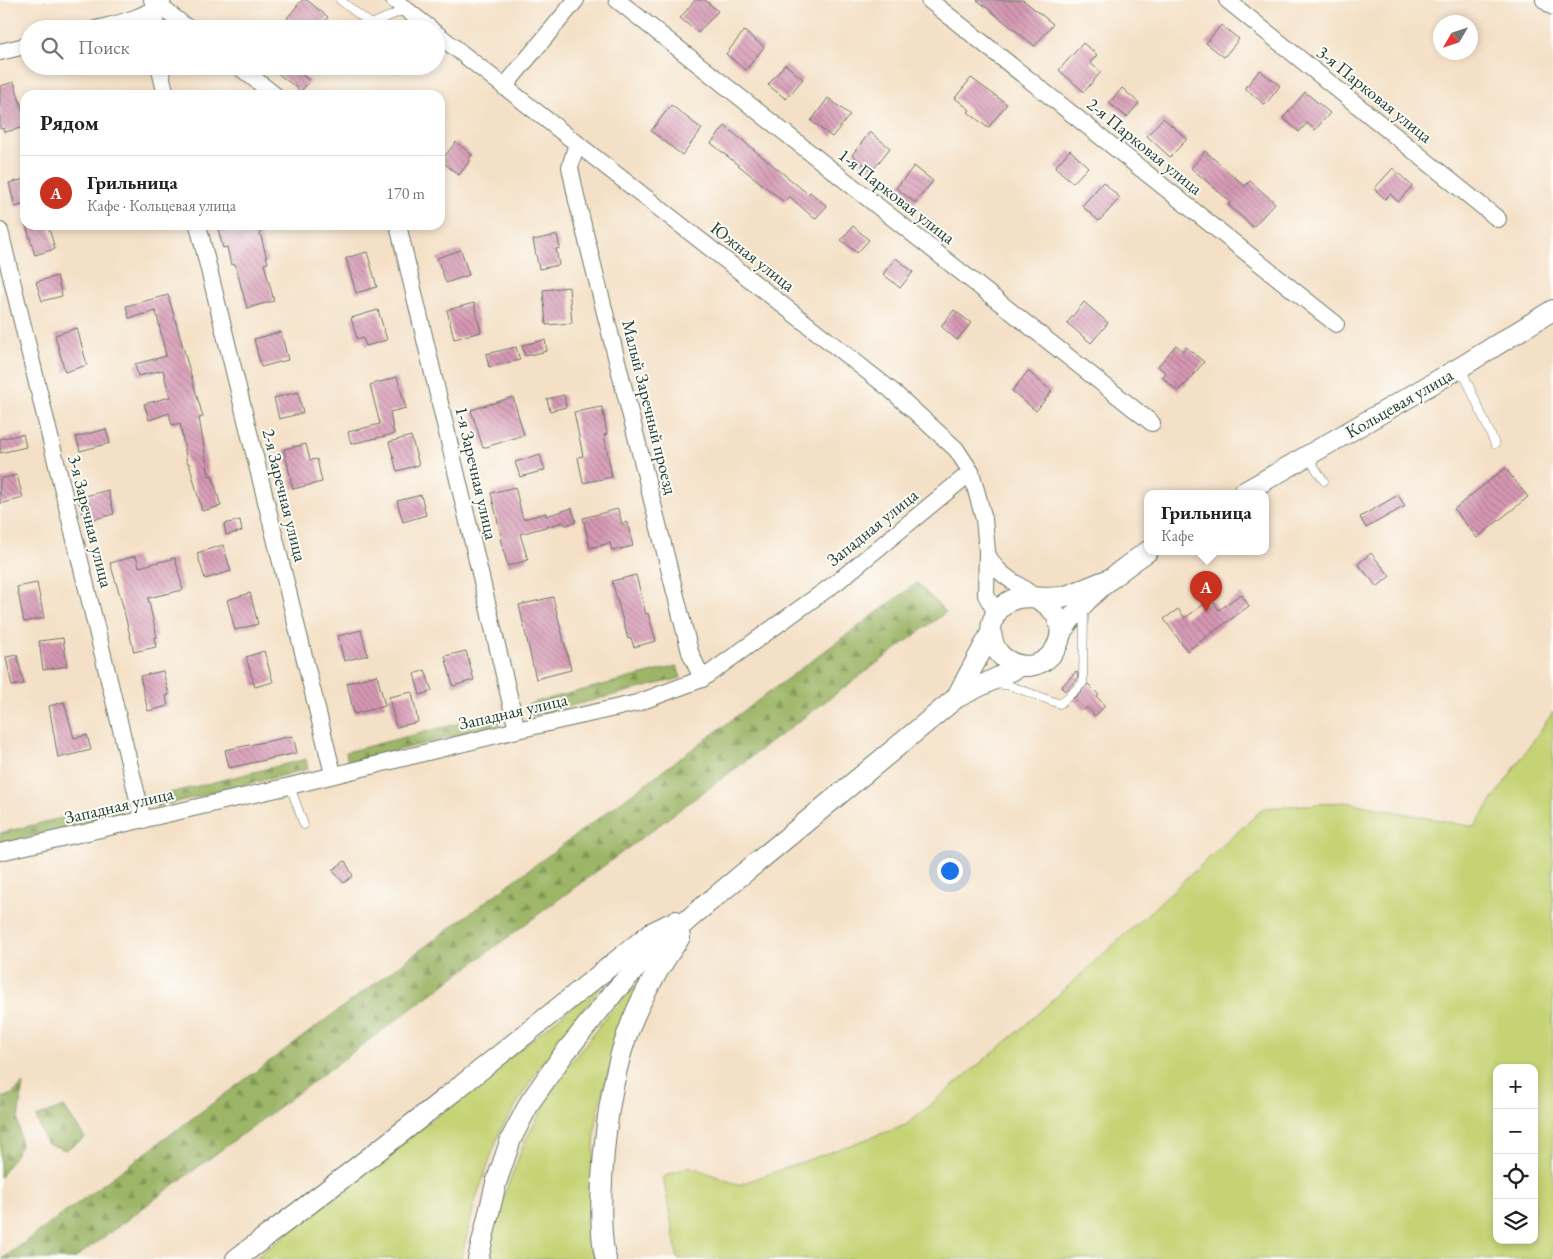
<!DOCTYPE html>
<html lang="ru">
<meta charset="utf-8">
<style>
:root{--surface:#fff;--page:#f2f2f2;--text:#202124;--muted:#757577;--line:#e0e0e0;--accent:#c8321e}
body{margin:0;font-family:"EB Garamond",serif;background:var(--page);color:var(--text)}
.controls{position:absolute;right:15px;bottom:15px;display:grid;overflow:hidden;border-radius:10px;box-shadow:0 2px 8px #0003}
.controls button{width:45px;height:45px;display:grid;place-items:center;padding:0;border:0;border-bottom:1px solid var(--line);background:var(--surface);color:var(--text);font:25px sans-serif}
.compass{position:absolute;left:1433px;top:15px;width:45px;height:45px;border-radius:50%;background:var(--surface);box-shadow:0 2px 8px #0003;rotate:231deg}
.you{position:absolute;left:949px;top:870px;width:18px;height:18px;margin:-12px;border:4px solid #fff;border-radius:50%;background:#1a73e8;box-shadow:0 0 0 8px #1a73e833}
.badge{display:grid;place-items:center;width:32px;height:32px;border-radius:50%;background:var(--accent);color:#fff;font-size:16px;font-weight:700}
.pin{position:absolute;translate:-50% -41px;filter:drop-shadow(0 1px 2px #0008)}
.pin::after{content:'';position:absolute;top:26px;width:18px;height:15px;background:inherit;clip-path:polygon(0 0,100% 0,50% 100%)}
.popup{position:absolute;left:1144px;top:490px;width:125px;height:65px;box-sizing:border-box;display:grid;place-content:center;border-radius:10px;background:var(--surface);filter:drop-shadow(0 1px 4px #0005);font-size:16px;white-space:nowrap;color:var(--muted)}
.popup b{font-size:19px;color:var(--text)}
.popup::after{content:'';position:absolute;left:50%;top:100%;margin-left:-10px;border:10px solid transparent;border-top-color:var(--surface)}
.list{margin:0;padding:0;list-style:none}
h2{display:flex;justify-content:space-between;align-items:center;height:65px;margin:0;padding:0 20px;font-size:21px}
h2 small{font-size:16px;font-weight:400;color:var(--muted)}
.list li{display:grid;grid-template-columns:32px 1fr auto;gap:15px;align-items:center;box-sizing:border-box;height:75px;padding:0 20px;border-top:1px solid var(--line)}
.list b{display:block;font-size:19px;white-space:nowrap}
.list p{margin:0;font-size:16px;white-space:nowrap;color:var(--muted)}
.list em{font-size:16px;font-style:normal;color:var(--muted)}
.icon{flex:none;width:28px;height:28px;fill:none;stroke:currentColor;stroke-width:2;stroke-linecap:round;stroke-linejoin:round}
.map{position:relative;flex:none;width:1553px;height:1259px;overflow:hidden}
.search{position:absolute;background:var(--surface);box-shadow:0 2px 8px #0003;left:20px;top:20px;width:425px;height:55px;display:flex;align-items:center;gap:12px;box-sizing:border-box;padding:0 18px;border-radius:28px;color:var(--muted);font-size:19px}
.panel{position:absolute;background:var(--surface);box-shadow:0 2px 8px #0003;left:20px;top:90px;width:425px;height:140px;border-radius:15px}
.map>svg:first-child{display:block}
</style>
<div class="map">
<svg width="1553" height="1259" viewBox="0 0 1553 1259">
<defs>
<pattern id="forest-firs" width="22" height="20" patternUnits="userSpaceOnUse" patternTransform="scale(1.25)"><rect width="22" height="20" fill="#9cb566"/><path d="M5 1l3.5 6h-7zM16 11l3.5 6h-7z" fill="#7f9455"/></pattern>
<pattern id="building-back-hatch" width="6" height="6" patternUnits="userSpaceOnUse" patternTransform="scale(1.25)"><rect width="6" height="6" fill="#d697b3"/><path d="M-1 5l2 2M0 0l6 6M5-1l2 2" fill="none" stroke="#ad7c92"/></pattern>
</defs>
<rect width="100%" height="100%" fill="#fdfcf7"/>
<filter id="ink" filterUnits="userSpaceOnUse"><feTurbulence type="fractalNoise" baseFrequency=".02" numOctaves="2"/><feDisplacementMap in="SourceGraphic" scale="10" xChannelSelector="R" yChannelSelector="G"/><feConvolveMatrix kernelMatrix="1 2 1 2 8 2 1 2 1" color-interpolation-filters="sRGB"/></filter>
<filter id="wash" filterUnits="userSpaceOnUse"><feTurbulence type="fractalNoise" baseFrequency=".0096" numOctaves="4" result="noise"/><feDisplacementMap in="SourceGraphic" scale="20" xChannelSelector="R" yChannelSelector="G"/><feGaussianBlur stdDeviation="1.12" result="paint"/><feColorMatrix in="noise" values="0 0 0 0 0 0 0 0 0 0 0 0 0 0 0 0 0 1.4 0 .05"/><feComposite in="paint" operator="in"/></filter>
<g filter="url(#wash)">
<rect width="100%" height="100%" fill="#f4e0c6"/>
<g fill="#c6d374" stroke="#728854" fill-rule="evenodd">
<path d="M1553,712V1259H678L663,1177L690,1166L738,1185L906,1125L1013,1036L1264,808L1346,802L1474,827ZM1497,1068H1534V1240H1497Z"/>
<path d="M644,977C627,1023 605,1070 597,1118C589,1164 597,1213 601,1259H486L500,1206L524,1143L560,1077L606,1017Z"/>
<path d="M607,979L542,1063L500,1131L476,1198L461,1259H254L370,1170Z"/>
</g>
<g fill="url(#forest-firs)" stroke="#5e794d">
<path d="M917,583L946,612L74,1259H2Z"/>
<path d="M677,666L681,678L531,716L528,704Z"/>
<path d="M499,713L501,724L348,763L346,752Z"/>
<path d="M306,759L308,769L156,807L154,797Z"/>
<path d="M119,804L122,814L0,844V833Z"/>
<path d="M23,1084L18,1120L21,1146L0,1177V1098L11,1095Z"/>
<path d="M64,1107L85,1138L65,1150L46,1143L36,1117Z"/>
</g>
<g id="blocks">
<g fill="url(#building-back-hatch)">
<path d="M302,0H307L328,17L319,29H300L287,18Z"/>
<path d="M695,0H705L718,11L698,33L680,18Z"/>
<path d="M977,0H1023L1053,24L1035,46Z"/>
<path d="M1221,25L1239,39L1224,57L1206,43Z"/>
<path d="M744,31L764,47L746,70L726,54Z"/>
<path d="M1083,43L1097,55L1090,63L1101,72L1084,92L1059,70Z"/>
<path d="M785,64L803,79L786,99L768,85Z"/>
<path d="M268,66H289L299,74L300,73L310,81L301,91Z"/>
<path d="M1260,70L1280,86L1265,105L1245,88Z"/>
<path d="M971,78L1007,104L988,128L968,112L970,110L955,98Z"/>
<path d="M14,82L25,118V127L5,132L4,128L0,129V86Z"/>
<path d="M1122,88L1139,103L1127,117L1109,103Z"/>
<path d="M1305,92L1330,113L1315,130L1307,123L1299,132L1283,118Z"/>
<path d="M828,98L850,115L832,137L811,121Z"/>
<path d="M671,105L702,129L682,155L651,131Z"/>
<path d="M1163,118L1187,139L1170,157L1147,136Z"/>
<path d="M725,126L808,194L810,192L827,206L815,219L789,196L784,202L711,143Z"/>
<path d="M870,132L890,148L872,171L852,155Z"/>
<path d="M456,142L472,155L468,160L470,161L459,175L441,161Z"/>
<path d="M1070,150L1088,167L1073,183L1055,167Z"/>
<path d="M1205,151L1245,186L1250,181L1275,203L1253,227L1228,205L1231,202L1191,168Z"/>
<path d="M914,166L933,181L915,203L896,188Z"/>
<path d="M1393,168L1412,186L1398,202L1390,194L1385,199L1374,189Z"/>
<path d="M25,179V204L15,207L9,183Z"/>
<path d="M1103,182L1120,198L1099,221L1082,206Z"/>
<path d="M26,225H48L55,249L35,255Z"/>
<path d="M217,225H258L268,263L264,264L274,301L247,308L235,264L231,265L227,247L223,248Z"/>
<path d="M853,226L869,240L857,253L841,240Z"/>
<path d="M557,235L560,248L556,249L559,265L539,269L533,240Z"/>
<path d="M461,250L469,275L446,283L437,258Z"/>
<path d="M367,252L377,287L356,293L346,258Z"/>
<path d="M896,258L913,272L900,288L883,274Z"/>
<path d="M57,276L62,296L42,301L36,282Z"/>
<path d="M569,287L572,323L546,325L543,290Z"/>
<path d="M168,295L203,417L199,418L209,476L212,475L221,506L202,511L189,463H187L180,423L172,425L169,413L149,420L144,404L170,397L163,370L138,376L135,364L166,356L156,311L129,318L126,306Z"/>
<path d="M1084,302L1108,323L1091,343L1067,323Z"/>
<path d="M474,303L481,332L454,339L447,310Z"/>
<path d="M378,310L387,340L366,346L363,338L357,339L351,318Z"/>
<path d="M954,310L971,323L957,340L941,326Z"/>
<path d="M77,328L87,365L65,372L55,335Z"/>
<path d="M281,332L288,360L261,367L254,339Z"/>
<path d="M545,340L547,351L525,356L522,345Z"/>
<path d="M1176,345L1183,351L1186,347L1204,362L1184,386L1183,385L1178,391L1162,377L1166,373L1158,366Z"/>
<path d="M516,347L520,360L489,367L486,354Z"/>
<path d="M1028,371L1052,391L1036,411L1012,391Z"/>
<path d="M397,377L406,408L390,412L394,434L351,444L348,432L380,424L370,385Z"/>
<path d="M298,392L303,413L279,419L274,398Z"/>
<path d="M564,395L566,407L550,411L547,399Z"/>
<path d="M513,397L524,435L483,448L471,410Z"/>
<path d="M602,407L607,434L604,435L612,477L583,483L578,457L583,456L574,412Z"/>
<path d="M106,429L110,443L80,451L76,437Z"/>
<path d="M23,434L26,447L0,453V439Z"/>
<path d="M411,436L419,465L397,471L389,442Z"/>
<path d="M306,444L310,460L317,459L322,482L293,489L284,449Z"/>
<path d="M540,455L545,470L520,477L515,462Z"/>
<path d="M1505,468L1528,497L1477,538L1454,509Z"/>
<path d="M17,475L23,498L0,504V479Z"/>
<path d="M515,487L523,519L546,513V516L572,508L576,522L565,525L564,522L520,534L528,560L508,566L500,539H502L491,493Z"/>
<path d="M108,490L114,514L84,522L78,498Z"/>
<path d="M421,495L426,515L403,522L397,501Z"/>
<path d="M1398,495L1405,506L1366,528L1360,517Z"/>
<path d="M618,509L622,524L627,522L633,546L612,551L610,543L590,548L583,518Z"/>
<path d="M240,520L242,531L226,535L224,524Z"/>
<path d="M223,545L231,571L205,579L197,553Z"/>
<path d="M1371,553L1390,576L1377,587L1358,564Z"/>
<path d="M136,556L139,567L175,558L183,590L148,598L157,637L154,638L156,647L134,652L121,599L110,563Z"/>
<path d="M636,575L646,614L648,613L656,641L634,647L631,638L628,639L612,581Z"/>
<path d="M37,583L44,618L24,622L17,587Z"/>
<path d="M250,593L258,624L235,630L227,600Z"/>
<path d="M1241,594L1249,606L1187,651L1164,619L1178,609L1185,618L1211,599L1219,610Z"/>
<path d="M553,597L571,670L536,679L519,605Z"/>
<path d="M361,630L368,655L344,661L338,636Z"/>
<path d="M63,638L67,666L43,670L39,641Z"/>
<path d="M264,651L273,682L255,687L246,657Z"/>
<path d="M466,651L474,680L453,686L445,656Z"/>
<path d="M17,655L24,684L12,686L6,657Z"/>
<path d="M425,670L432,691L420,695L414,674Z"/>
<path d="M163,671L169,695L166,696L168,706L148,711L140,676Z"/>
<path d="M1076,672L1078,673L1077,680L1065,691L1061,687Z"/>
<path d="M377,675L385,706L354,714L347,683Z"/>
<path d="M1088,684L1099,695L1097,697L1105,706L1095,716L1087,707L1084,710L1073,699Z"/>
<path d="M412,692L418,722L396,727L389,697Z"/>
<path d="M64,702L74,738L87,735L91,750L58,758L49,706Z"/>
<path d="M293,736L297,753L229,768L225,750Z"/>
<path d="M345,861L353,876L344,883L332,870Z"/>
</g>
</g>
</g>
<g filter="url(#ink)">
<use href="#blocks" fill-opacity="0" stroke="#6a7667" stroke-width="1"/>
<g fill="none" stroke-linecap="round" stroke-linejoin="round">
<g stroke="#6a7667" stroke-width="9">
<g id="service">
<path d="M340,0L371,24L404,10"/>
<path d="M1461,368L1495,444"/>
<path d="M1307,456L1324,481"/>
<path d="M996,684L1011,686L1060,704L1083,683L1084,611"/>
<path d="M290,786L304,825"/>
</g>
</g>
<g stroke="#6a7667" stroke-width="18">
<g id="minor">
<path d="M152,0L189,29"/>
<path d="M394,0L431,29"/>
<path d="M617,0L1152,423"/>
<path d="M929,0L1336,324"/>
<path d="M1227,0L1498,219"/>
<path d="M1544,0L1553,7"/>
<path d="M96,29C116,24 150,17 163,0"/>
<path d="M153,29L159,5"/>
<path d="M436,33L891,390L956,449L971,472L984,519L987,551L986,595L996,613"/>
<path d="M0,52L29,45"/>
<path d="M159,66L166,95"/>
<path d="M238,66L275,95"/>
<path d="M504,87L576,0"/>
<path d="M577,143L570,167L577,201L690,652L702,679"/>
<path d="M198,225L333,774"/>
<path d="M398,225L517,730"/>
<path d="M0,231L143,820"/>
<path d="M987,553C996,576 1019,583 1036,598"/>
<path d="M0,852L290,786L517,730L637,703L702,679L837,582L971,472"/>
</g>
</g>
<g stroke="#6a7667" stroke-width="22">
<g id="tertiary">
<path d="M1243,493L1461,367L1553,310"/>
<path d="M1036,598C1089,624 1045,688 1004,658C996,652 992,642 991,632C991,625 993,617 998,611C1017,587 1040,603 1065,596C1081,591 1096,584 1112,578"/>
<path d="M1061,633C1081,600 1116,573 1148,551"/>
<path d="M956,698L991,633"/>
<path d="M236,1259C377,1154 514,1044 651,933L676,921"/>
<path d="M478,1259L496,1183L511,1139L530,1102L563,1055L615,991L650,953L698,911L956,698L1021,666"/>
<path d="M606,1259C600,1239 601,1201 602,1179C605,1126 612,1069 633,1019C645,990 662,963 680,937"/>
</g>
</g>
<use href="#service" stroke="#fff" stroke-width="8"/>
<use href="#minor" stroke="#fff" stroke-width="16"/>
<use href="#tertiary" stroke="#fff" stroke-width="20"/>
</g>
</g>
<g text-anchor="middle" dominant-baseline="central" stroke-width="4" stroke-linejoin="round" paint-order="stroke">
<g font-size="18" fill="#1f3d34" stroke="#fdfcf7">
<text transform="translate(1375 94) rotate(39)">3-я Парковая улица</text>
<text transform="translate(1145 146) rotate(39)">2-я Парковая улица</text>
<text transform="translate(897 196) rotate(38)">1-я Парковая улица</text>
<text transform="translate(753 256) rotate(38)">Южная улица</text>
<text transform="translate(1399 403) rotate(-30)">Кольцевая улица</text>
<text transform="translate(650 407) rotate(76)">Малый Заречный проезд</text>
<text transform="translate(477 473) rotate(77)">1-я Заречная улица</text>
<text transform="translate(285 495) rotate(76)">2-я Заречная улица</text>
<text transform="translate(91 521) rotate(76)">3-я Заречная улица</text>
<text transform="translate(872 527) rotate(-39)">Западная улица</text>
<text transform="translate(513 711) rotate(-13)">Западная улица</text>
<text transform="translate(119 805) rotate(-13)">Западная улица</text>
</g>
</g>
</svg>
<div class="controls">
<button>+</button>
<button>−</button>
<button><svg class="icon" aria-label="locate" viewBox="0 0 24 24"><circle cx="12" cy="12" r="6"/><path d="M12 2v4M12 18v4M2 12h4M18 12h4"/></svg></button>
<button><svg class="icon" aria-label="layers" viewBox="0 0 24 24"><path d="M12 4l9 5-9 5-9-5zM3 14l9 5 9-5"/></svg></button>
</div>
<svg class="compass" viewBox="-18 -18 36 36"><path d="M0-13l5 13h-10z" fill="#e53935"/><path d="M0 13l5-13h-10z" fill="#757577"/></svg>
<div class="you"></div>
<div class="pin badge" style="left:1206px;top:612px">A</div>
<div class="popup"><b>Грильница</b>Кафе</div>
<div class="search"><svg class="icon" aria-label="search" viewBox="0 0 24 24"><circle cx="10" cy="10" r="6"/><path d="M15 15l6 6"/></svg>Поиск</div>
<section class="panel">
<h2>Рядом<small></small></h2>
<ul class="list">
<li><span class="badge">A</span><div><b>Грильница</b><p>Кафе · Кольцевая улица</p></div><em>170 m</em></li>
</ul>
</section>
</div>
